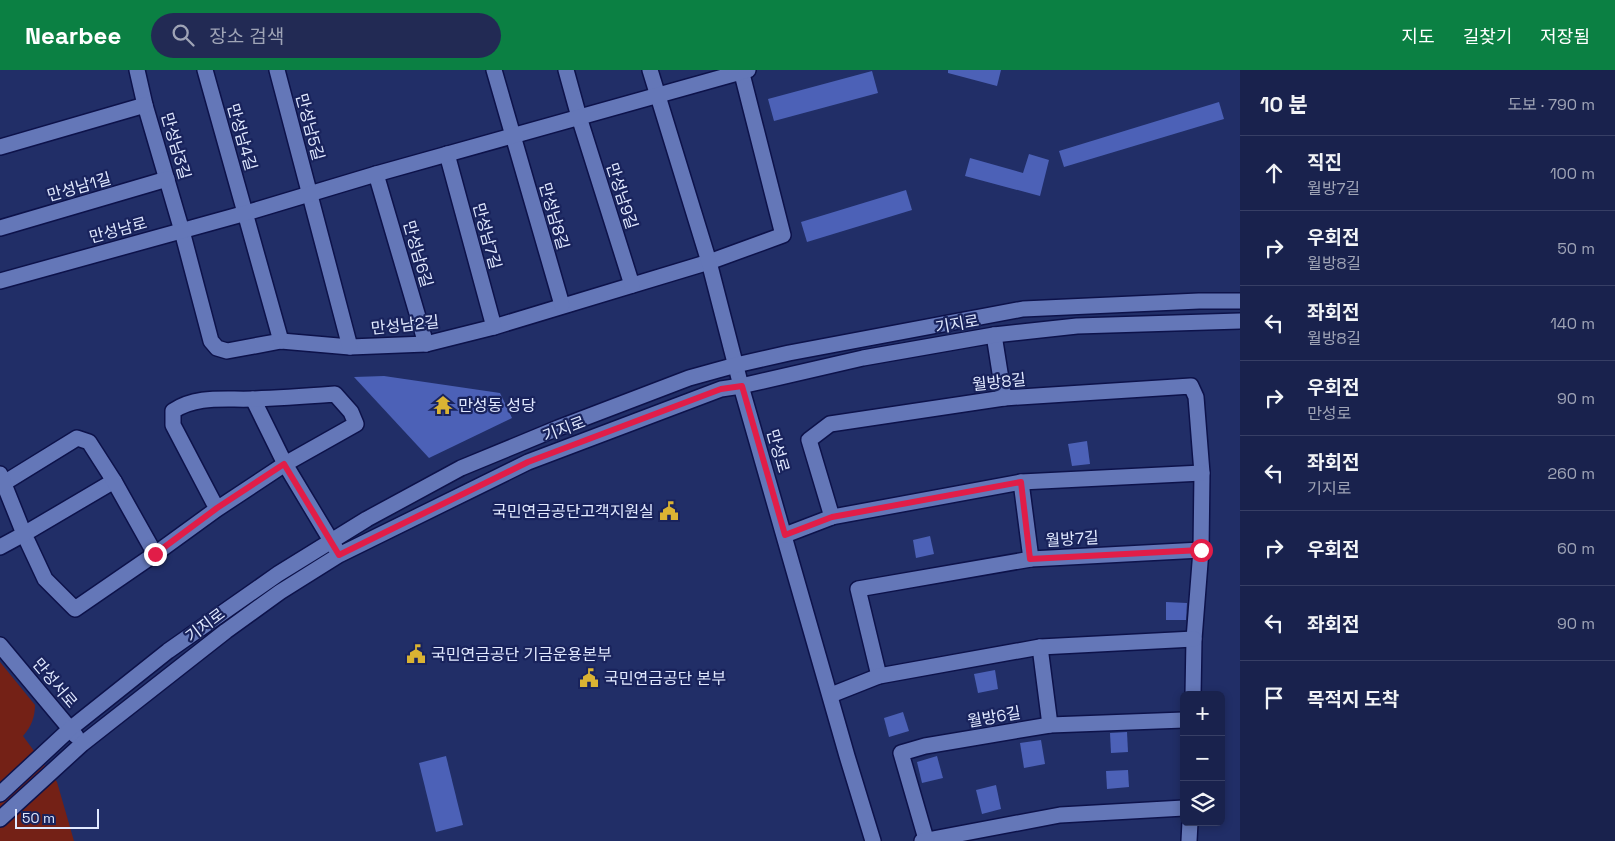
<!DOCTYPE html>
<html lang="ko">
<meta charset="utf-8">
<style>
:root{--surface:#19224d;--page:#222a54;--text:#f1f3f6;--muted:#9fa4b6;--line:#373f65;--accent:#0b8043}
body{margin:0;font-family:"Space Grotesk","Noto Sans KR",sans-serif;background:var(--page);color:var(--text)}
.controls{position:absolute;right:15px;bottom:15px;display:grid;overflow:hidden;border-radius:8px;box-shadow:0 2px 8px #0003}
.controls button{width:45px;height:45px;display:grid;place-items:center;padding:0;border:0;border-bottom:1px solid var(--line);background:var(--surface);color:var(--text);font:25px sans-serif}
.scale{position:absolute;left:15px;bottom:12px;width:84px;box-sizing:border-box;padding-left:5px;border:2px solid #e1e9ff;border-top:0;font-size:14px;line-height:18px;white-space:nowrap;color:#e1e9ff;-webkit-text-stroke:4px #19235c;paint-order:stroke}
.stop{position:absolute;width:15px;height:15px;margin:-11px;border:4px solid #e11d48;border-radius:50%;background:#fff}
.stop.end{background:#e11d48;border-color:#fff;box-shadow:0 1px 5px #0008}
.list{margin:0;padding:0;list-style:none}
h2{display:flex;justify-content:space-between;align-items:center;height:65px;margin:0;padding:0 20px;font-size:21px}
h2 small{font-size:16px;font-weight:400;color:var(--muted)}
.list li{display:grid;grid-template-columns:32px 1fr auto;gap:15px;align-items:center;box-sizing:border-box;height:75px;padding:0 20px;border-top:1px solid var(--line)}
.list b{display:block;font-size:19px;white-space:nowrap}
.list p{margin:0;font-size:16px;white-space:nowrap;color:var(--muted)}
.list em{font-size:16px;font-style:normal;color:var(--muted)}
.icon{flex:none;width:28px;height:28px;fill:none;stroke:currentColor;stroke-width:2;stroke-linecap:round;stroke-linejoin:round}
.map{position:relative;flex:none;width:1240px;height:771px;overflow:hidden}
header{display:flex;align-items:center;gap:30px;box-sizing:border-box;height:70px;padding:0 25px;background:var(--accent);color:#fff}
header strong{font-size:24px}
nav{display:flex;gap:28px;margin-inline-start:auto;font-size:18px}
.search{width:350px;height:45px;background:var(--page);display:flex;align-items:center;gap:12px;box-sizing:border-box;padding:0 18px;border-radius:28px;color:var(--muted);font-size:19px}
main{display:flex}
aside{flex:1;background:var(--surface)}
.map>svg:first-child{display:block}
</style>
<header>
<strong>Nearbee</strong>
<div class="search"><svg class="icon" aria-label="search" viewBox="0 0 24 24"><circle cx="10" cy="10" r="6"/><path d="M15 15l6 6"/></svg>장소 검색</div>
<nav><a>지도</a><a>길찾기</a><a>저장됨</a></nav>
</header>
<main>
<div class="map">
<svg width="1240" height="771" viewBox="0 0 1240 771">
<rect width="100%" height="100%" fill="#212e67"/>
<path fill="#742116" d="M0,592L35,635C35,647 31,657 23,666L57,712L74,771H0Z"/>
<g fill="#4c61b7">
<path d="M948,0H1001L997,16L948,3Z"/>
<path d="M872,1L878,23L774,51L768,29Z"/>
<path d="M1219,32L1224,49L1064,97L1059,81Z"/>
<path d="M1029,84L1049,90L1040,126L965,106L970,88L1023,103Z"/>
<path d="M906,120L912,140L807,172L801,152Z"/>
<path d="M384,306L500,323L512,348L429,388L354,307Z"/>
<path d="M1087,371L1090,394L1072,396L1068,374Z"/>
<path d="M930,466L934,484L916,488L913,470Z"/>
<path d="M1166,532L1187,533L1186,550H1166Z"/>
<path d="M995,600L998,619L978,623L974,604Z"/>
<path d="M903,642L909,661L889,667L884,648Z"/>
<path d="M1127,662L1128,682L1111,683L1110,663Z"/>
<path d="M1041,670L1045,694L1024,698L1020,673Z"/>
<path d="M446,686L463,755L436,762L419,693Z"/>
<path d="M937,686L943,708L922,713L917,692Z"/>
<path d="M1128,700L1129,717L1107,719L1106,701Z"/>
<path d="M996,715L1001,739L982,744L976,720Z"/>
</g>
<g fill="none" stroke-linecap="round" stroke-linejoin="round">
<g stroke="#0d124a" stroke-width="18">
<g id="minor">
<path d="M137,0L145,35L182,161L211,271L217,278L227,281L281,271L350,277L426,274L494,257L709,192L783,165L741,0"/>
<path d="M205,0L281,271"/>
<path d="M277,0L350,277"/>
<path d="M494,0L562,235"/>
<path d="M566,0L579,47L632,215"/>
<path d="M650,0L709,192L741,316L847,686L873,771"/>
<path d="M0,77L145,35"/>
<path d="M447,84L494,257"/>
<path d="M376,104L426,274"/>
<path d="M0,158L167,109"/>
<path d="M0,211L246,143L376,104L748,0"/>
<path d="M994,265L1004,328"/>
<path d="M253,329L285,394L336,479"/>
<path d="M114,411L24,464L45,509L75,539L155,484L217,439L285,394L356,354L351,342L335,324C308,326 280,328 253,329C225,330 197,325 173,341V355L217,439"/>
<path d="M1021,412L1031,489"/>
<path d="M4,413L77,368L89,372L114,411L155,484"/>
<path d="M832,447L809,370L830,354L1004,328L1191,316L1196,327L1202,403L1201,480L1194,569L1193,625"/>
<path d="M785,465L832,447L1021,412L1202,403"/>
<path d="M0,477L24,464L0,404"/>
<path d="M0,575L76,666"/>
<path d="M1040,577L1050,655"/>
<path d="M879,606L858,519L1031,489L1201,480"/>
<path d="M831,625L879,606L1040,577L1194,569"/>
<path d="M0,724L70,659L168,581L278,504L367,449L461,398L558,358L689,308L736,295L789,283L1023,239L1199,231H1240"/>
<path d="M0,749L82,674L226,561L280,522L339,485L528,392L721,319L741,316L863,288L994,265L1077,256L1240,251"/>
<path d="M926,769L901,683L925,676L1050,655L1184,650"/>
<path d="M922,771L1060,745L1184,738"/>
<path d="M1189,771L1190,752"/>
</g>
</g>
<use href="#minor" stroke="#6477b8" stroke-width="15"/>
</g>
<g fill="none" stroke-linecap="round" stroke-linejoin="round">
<path stroke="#e11d48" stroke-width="6" d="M155,484L217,438L284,394L339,485L528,392L721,319L742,316L785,465L832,447L1021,412L1030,489L1201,480"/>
</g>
<defs>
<g id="temple-bare" transform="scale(1.5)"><path d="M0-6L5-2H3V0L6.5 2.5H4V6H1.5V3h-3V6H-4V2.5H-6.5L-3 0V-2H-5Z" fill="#dab333" stroke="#19235c" stroke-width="2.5" paint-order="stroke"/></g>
<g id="civic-bare" transform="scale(1.5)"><path d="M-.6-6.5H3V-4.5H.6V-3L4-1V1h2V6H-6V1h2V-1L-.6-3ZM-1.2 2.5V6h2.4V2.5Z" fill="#dab333" stroke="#19235c" stroke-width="2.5" paint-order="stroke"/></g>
</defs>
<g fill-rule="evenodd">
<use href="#temple-bare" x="443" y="335"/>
<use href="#civic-bare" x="669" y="441"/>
<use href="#civic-bare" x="416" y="584"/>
<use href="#civic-bare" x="589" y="608"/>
</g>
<g text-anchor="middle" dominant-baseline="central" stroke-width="4.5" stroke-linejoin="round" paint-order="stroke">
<g font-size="16" fill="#e1e9ff" stroke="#19235c">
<text transform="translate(310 57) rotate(75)">만성남5길</text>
<text transform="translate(242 67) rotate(74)">만성남4길</text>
<text transform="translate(176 76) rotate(74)">만성남3길</text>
<text transform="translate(79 117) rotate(-16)">만성남1길</text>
<text transform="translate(622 126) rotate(72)">만성남9길</text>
<text transform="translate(554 146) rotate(74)">만성남8길</text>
<text transform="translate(118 160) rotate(-15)">만성남로</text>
<text transform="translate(487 166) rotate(75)">만성남7길</text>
<text transform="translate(418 184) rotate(74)">만성남6길</text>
<text transform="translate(957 254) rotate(-10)">기지로</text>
<text transform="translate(405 255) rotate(-6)">만성남2길</text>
<text transform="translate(999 312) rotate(-6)">월방8길</text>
<text transform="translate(564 359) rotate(-21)">기지로</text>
<text transform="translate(778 381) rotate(74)">만성로</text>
<text transform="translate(1072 469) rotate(-3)">월방7길</text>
<text transform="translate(205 555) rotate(-37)">기지로</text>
<text transform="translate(55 613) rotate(50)">만성서로</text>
<text transform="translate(994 647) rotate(-10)">월방6길</text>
</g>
<g font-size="16" fill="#e1e9ff" stroke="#19235c" text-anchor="start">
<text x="458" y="335">만성동 성당</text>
<text x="654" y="441" text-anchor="end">국민연금공단고객지원실</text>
<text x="431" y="584">국민연금공단 기금운용본부</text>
<text x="604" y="608">국민연금공단 본부</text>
</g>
</g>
</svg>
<div class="controls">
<button>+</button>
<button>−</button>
<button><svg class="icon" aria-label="layers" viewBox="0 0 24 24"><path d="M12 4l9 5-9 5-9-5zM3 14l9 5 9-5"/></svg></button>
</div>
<div class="scale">50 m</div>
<div class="stop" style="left:1201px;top:480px"></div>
<div class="stop end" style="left:155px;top:484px"></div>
</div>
<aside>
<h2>10 분<small>도보 · 790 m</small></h2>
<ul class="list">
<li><svg class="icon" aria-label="ahead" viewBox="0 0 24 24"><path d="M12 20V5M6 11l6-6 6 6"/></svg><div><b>직진</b><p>월방7길</p></div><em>100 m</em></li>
<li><svg class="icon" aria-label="right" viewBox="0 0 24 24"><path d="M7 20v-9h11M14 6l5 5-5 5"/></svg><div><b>우회전</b><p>월방8길</p></div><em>50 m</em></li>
<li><svg class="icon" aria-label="left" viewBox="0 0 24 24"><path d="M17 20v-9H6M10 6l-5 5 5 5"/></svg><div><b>좌회전</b><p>월방8길</p></div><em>140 m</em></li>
<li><svg class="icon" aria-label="right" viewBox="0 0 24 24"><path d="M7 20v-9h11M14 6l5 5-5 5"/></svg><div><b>우회전</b><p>만성로</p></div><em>90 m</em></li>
<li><svg class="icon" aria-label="left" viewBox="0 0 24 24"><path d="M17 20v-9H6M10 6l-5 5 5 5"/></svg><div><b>좌회전</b><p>기지로</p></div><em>260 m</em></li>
<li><svg class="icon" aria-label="right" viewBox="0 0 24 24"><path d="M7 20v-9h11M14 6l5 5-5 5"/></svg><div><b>우회전</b></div><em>60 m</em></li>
<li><svg class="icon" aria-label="left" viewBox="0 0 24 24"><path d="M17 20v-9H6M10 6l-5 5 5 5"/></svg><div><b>좌회전</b></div><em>90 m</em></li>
<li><svg class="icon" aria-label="arrive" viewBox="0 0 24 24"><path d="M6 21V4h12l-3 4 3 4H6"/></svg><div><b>목적지 도착</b></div></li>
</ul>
</aside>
</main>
